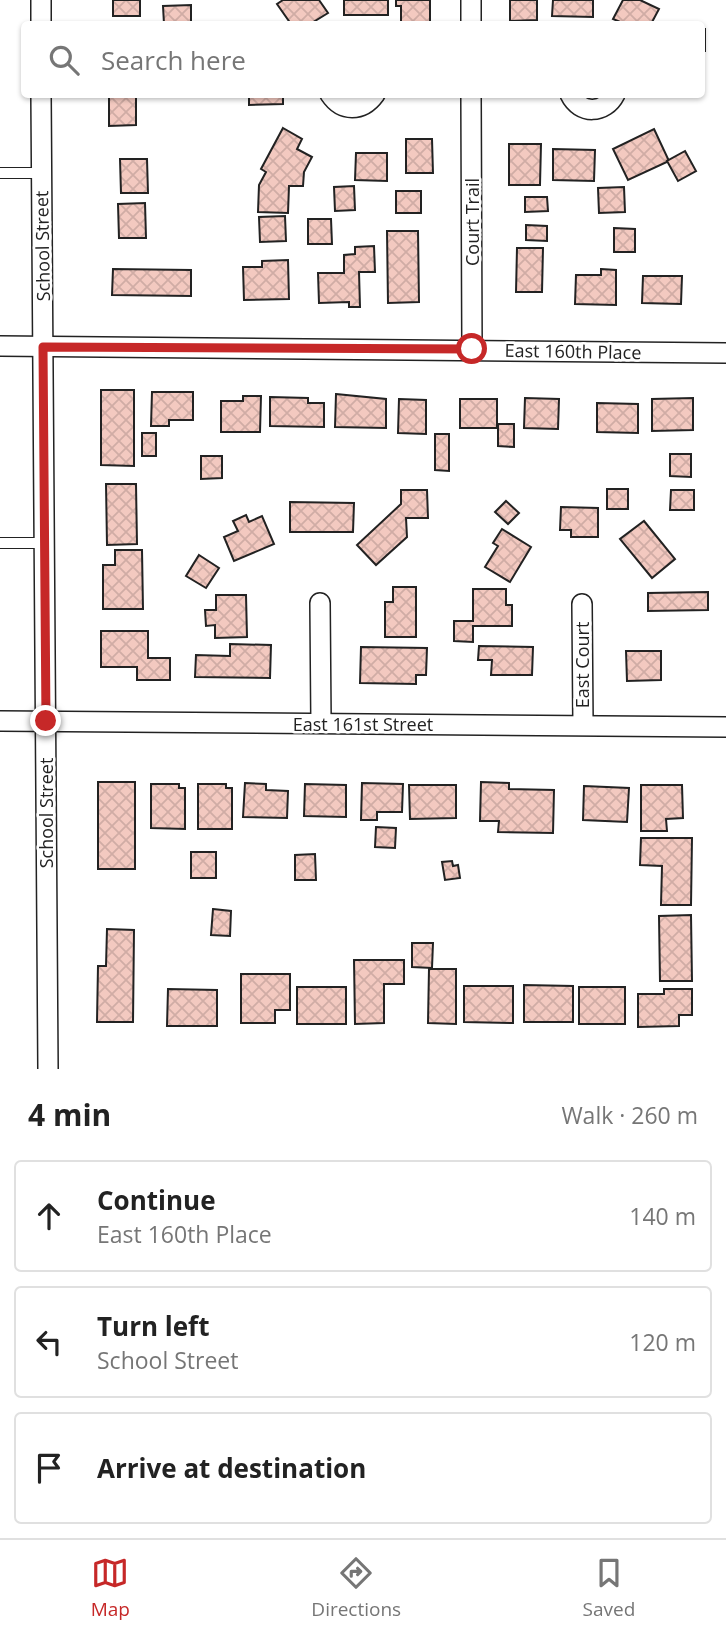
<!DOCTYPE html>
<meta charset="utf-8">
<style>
:root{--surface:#fff;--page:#f6f6f6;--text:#222;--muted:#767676;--line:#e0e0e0;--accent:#c62828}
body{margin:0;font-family:"Open Sans",sans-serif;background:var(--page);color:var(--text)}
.stop{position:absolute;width:21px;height:21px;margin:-16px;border:5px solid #c62828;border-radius:50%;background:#fff}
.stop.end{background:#c62828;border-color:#fff;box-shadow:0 2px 7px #0008}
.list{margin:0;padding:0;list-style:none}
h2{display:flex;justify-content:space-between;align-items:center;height:91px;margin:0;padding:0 28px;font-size:30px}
h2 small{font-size:23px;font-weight:400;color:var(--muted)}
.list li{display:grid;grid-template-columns:46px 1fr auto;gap:21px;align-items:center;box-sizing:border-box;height:112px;margin:0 14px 14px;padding:0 14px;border:2px solid var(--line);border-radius:7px}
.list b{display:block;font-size:26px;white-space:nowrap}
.list p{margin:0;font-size:23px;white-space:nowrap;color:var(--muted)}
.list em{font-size:23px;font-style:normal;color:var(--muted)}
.icon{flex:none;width:38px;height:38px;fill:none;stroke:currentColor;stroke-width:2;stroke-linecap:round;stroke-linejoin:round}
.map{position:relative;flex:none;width:726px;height:1069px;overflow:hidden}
.search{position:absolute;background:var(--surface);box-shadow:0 2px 5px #0004;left:21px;right:21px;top:21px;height:77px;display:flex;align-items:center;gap:18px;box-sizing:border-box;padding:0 24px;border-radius:7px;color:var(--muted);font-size:26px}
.sheet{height:469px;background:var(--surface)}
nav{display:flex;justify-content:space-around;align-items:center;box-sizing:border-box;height:98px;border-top:2px solid var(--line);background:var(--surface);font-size:19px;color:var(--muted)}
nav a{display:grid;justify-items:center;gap:4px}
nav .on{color:var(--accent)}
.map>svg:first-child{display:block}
</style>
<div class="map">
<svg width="726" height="1069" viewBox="0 0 726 1069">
<defs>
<pattern id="building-cross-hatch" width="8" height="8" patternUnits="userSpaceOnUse" patternTransform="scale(1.75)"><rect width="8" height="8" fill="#f3c9c0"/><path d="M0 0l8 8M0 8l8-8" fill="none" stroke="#d0aca5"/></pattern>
</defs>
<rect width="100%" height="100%" fill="#fff"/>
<g fill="url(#building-cross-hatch)" stroke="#222" stroke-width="2">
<rect x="113" y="0" width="27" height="16"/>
<path d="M283,0H319L328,13L310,24H291L277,4Z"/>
<rect x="344" y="0" width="44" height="15"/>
<path d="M396,0H430V24H401V6H396Z"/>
<path d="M510,0H537V20L510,21Z"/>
<path d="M553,0H593V17L552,16Z"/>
<path d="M623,0H640L659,9L651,24H625L613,19Z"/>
<path d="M191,5V24H164L163,6Z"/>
<rect x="702" y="29" width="3" height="22"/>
<path d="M109,94H136V125L109,126Z"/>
<path d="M249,94H283V104L249,105Z"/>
<path d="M283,128L302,139L297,149L312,157L304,172L303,186H289L288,213L258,212L259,185L266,172L261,169Z"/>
<path d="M654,129L669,161L628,180L613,149Z"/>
<path d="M406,139H432L433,173H406Z"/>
<path d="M509,144H541L540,185H509Z"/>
<path d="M553,149L595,150L594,181L553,180Z"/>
<path d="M685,151L696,171L678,181L667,161Z"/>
<path d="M356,153H387V181L355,180Z"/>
<path d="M120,159H147L148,193H121Z"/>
<path d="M354,186L355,210L335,211L334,187Z"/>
<path d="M624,187L625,212L599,213L598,188Z"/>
<rect x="396" y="191" width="25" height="22"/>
<path d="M525,197H547L548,211L525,212Z"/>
<path d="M145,203L146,238H119L118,204Z"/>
<path d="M285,216L286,241L260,242L259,217Z"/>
<path d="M308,219H331L332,244H308Z"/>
<path d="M526,225L547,226V241L526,240Z"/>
<path d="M614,228L635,229V252H614Z"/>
<path d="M387,231H418L419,302L388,303Z"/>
<path d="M374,246L375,272H359L360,307H349V302L319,303L318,273H344V255L355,254V247Z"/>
<path d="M517,248H543L542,292H516Z"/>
<path d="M288,260L289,299L244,300L243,267H262V261Z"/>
<path d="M113,269L191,270V296L112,295Z"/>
<path d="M601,269L616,270V305L575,304L576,275H601Z"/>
<path d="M643,276H682L681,304L642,303Z"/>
<path d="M101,390H134V466L101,465Z"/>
<path d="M152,392H193V420H169V426H151Z"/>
<path d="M336,394L386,399V428L335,427Z"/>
<path d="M243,396H261L260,432H221V401H243Z"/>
<path d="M270,397L308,398V403H324V427L270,426Z"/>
<path d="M525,398L559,399L558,429L524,428Z"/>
<path d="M693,398V430L652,431V399Z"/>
<path d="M399,399L426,400V434L398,433Z"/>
<rect x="460" y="399" width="37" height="29"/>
<path d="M597,403L638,404V433L597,432Z"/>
<path d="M498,424H514V447L498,446Z"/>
<rect x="142" y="433" width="14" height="23"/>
<path d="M435,434H449V471L435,470Z"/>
<path d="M670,454H691V477L670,476Z"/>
<path d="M201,456H222V478L201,479Z"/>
<path d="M106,484H136L137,544L107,545Z"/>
<rect x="607" y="489" width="21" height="20"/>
<path d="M401,490H427L428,518H406L407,537L376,565L357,545L401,504Z"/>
<path d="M671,490H694V510H670Z"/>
<path d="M506,501L519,513L508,524L495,512Z"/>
<path d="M290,502L354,503L353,532H290Z"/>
<path d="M561,507L598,508V537H571V530H560Z"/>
<path d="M246,515L249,522L262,516L274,544L234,561L224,537L238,531L233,521Z"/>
<path d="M644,521L675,559L652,578L620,539Z"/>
<path d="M502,529L531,547L510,582L485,567L498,546L493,543Z"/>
<path d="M115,550H142L143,609H103V565H115Z"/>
<path d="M199,555L219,568L206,588L186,576Z"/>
<path d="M393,587H416V637H385V602H393Z"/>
<path d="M473,589H506V605H512V626H473V642L454,641V621H473Z"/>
<path d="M708,592V610L648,611V593Z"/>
<path d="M216,595H246L247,637L215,638V625L206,626L205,610H216Z"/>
<path d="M101,631H148V658H170V680H137V667H101Z"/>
<path d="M230,644L271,645L270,678L195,677L196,655L230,656Z"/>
<path d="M479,646L533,647L532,675H491L492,660H478Z"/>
<path d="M361,647L427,648L426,675H416V684L360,683Z"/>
<path d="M626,651H661V680L627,681Z"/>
<rect x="98" y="782" width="37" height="87"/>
<path d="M481,782L509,783V789L554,790L553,833L498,832L499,821H480Z"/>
<path d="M245,783L266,784V790L288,791L287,818L243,817Z"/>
<path d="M362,783L403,784L402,812H377V820H361Z"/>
<path d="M151,784H179V788H185V829L151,828Z"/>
<path d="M198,784H226V788H232V829H198Z"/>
<path d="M305,784L346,785V817L304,816Z"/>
<path d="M409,785H456V818L410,819Z"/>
<path d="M641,785H682L683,818L666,819L667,831H641Z"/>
<path d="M584,786L629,788L627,822L583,820Z"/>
<path d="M376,827L396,828L395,848L375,847Z"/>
<path d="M641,838H692L691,905H661L662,866L640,865Z"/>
<rect x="191" y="852" width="25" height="26"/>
<path d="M315,854L316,880H295V855Z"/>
<path d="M452,861L453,866L458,865L460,878L445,880L442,862Z"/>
<path d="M213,909L231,911L230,936L211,935Z"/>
<path d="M691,915L692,981H660L659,916Z"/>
<path d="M107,929L134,930L133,1022H97L98,966H106Z"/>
<path d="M412,943H433L432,968L412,967Z"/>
<path d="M354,960H404V984H384V1023L355,1024Z"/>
<path d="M429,969H456V1024L428,1023Z"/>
<path d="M241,974H290V1010H275V1023H241Z"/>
<path d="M524,985L573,986V1022H524Z"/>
<path d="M464,986H513V1023L464,1022Z"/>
<rect x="297" y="987" width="49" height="37"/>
<rect x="579" y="987" width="46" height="37"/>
<path d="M168,989L217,990V1026H167Z"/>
<path d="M664,989H692V1015H679V1026L638,1027V994H664Z"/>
</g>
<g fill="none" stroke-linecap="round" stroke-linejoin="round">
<g stroke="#222" stroke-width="12">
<g id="service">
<path d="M0,173H41"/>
<path d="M0,543H45"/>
</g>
</g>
<g stroke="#222" stroke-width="22">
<g id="minor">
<path d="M471,0V24"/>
<path d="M41,24V0"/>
<path d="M41,94L48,1069"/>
<path d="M330,94C342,112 362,112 375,94"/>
<path d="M471,94L472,349"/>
<path d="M570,94C580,115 605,114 615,94"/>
<path d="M0,346L726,353"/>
<path d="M320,603L321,723"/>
<path d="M582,604L583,725"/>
<path d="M0,721L726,727"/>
</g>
</g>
<use href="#service" stroke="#fff" stroke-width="10"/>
<use href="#minor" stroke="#fff" stroke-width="19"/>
</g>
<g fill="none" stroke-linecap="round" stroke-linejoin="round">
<path stroke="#c62828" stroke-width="9" d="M46,721L43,347L472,349"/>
</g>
<g text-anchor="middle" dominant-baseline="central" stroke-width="5" stroke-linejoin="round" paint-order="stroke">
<g font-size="18" fill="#222" stroke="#fff">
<text transform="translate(472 222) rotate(-90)">Court Trail</text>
<text transform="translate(42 246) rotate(-91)">School Street</text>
<text transform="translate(573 351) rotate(1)">East 160th Place</text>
<text transform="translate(582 665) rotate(-90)">East Court</text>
<text x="363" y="724">East 161st Street</text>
<text transform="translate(46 813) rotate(-90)">School Street</text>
</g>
</g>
</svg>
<div class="stop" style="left:472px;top:349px"></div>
<div class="stop end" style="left:46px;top:721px"></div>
<div class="search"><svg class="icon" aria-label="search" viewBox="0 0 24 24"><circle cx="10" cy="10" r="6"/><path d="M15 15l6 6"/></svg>Search here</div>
</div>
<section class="sheet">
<h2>4 min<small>Walk · 260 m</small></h2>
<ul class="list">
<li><svg class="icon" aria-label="ahead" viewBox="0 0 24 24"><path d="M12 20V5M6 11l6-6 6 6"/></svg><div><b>Continue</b><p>East 160th Place</p></div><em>140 m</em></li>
<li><svg class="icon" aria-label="left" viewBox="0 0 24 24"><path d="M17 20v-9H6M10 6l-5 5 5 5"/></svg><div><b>Turn left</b><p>School Street</p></div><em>120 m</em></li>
<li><svg class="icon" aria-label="arrive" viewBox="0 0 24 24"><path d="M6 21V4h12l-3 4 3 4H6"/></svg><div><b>Arrive at destination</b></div></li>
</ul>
</section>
<nav>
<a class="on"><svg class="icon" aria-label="map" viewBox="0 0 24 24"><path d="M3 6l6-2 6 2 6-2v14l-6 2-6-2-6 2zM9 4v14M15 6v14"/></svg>Map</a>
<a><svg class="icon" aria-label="directions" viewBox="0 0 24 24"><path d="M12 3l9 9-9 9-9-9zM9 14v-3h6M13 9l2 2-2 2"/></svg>Directions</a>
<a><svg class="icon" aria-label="saved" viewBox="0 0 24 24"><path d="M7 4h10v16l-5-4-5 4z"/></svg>Saved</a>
</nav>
